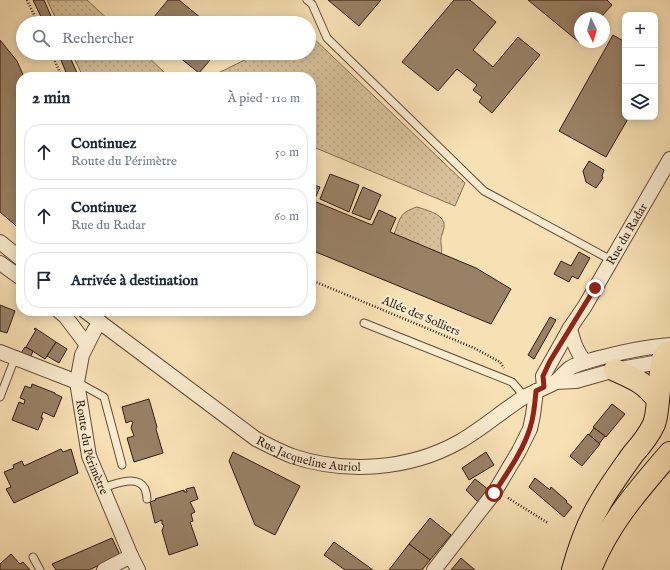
<!DOCTYPE html>
<html lang="fr">
<meta charset="utf-8">
<style>
:root{--surface:#fff;--page:#f6f6f7;--text:#1f2937;--muted:#747a83;--line:#e0e1e3}
body{margin:0;font-family:"IM FELL English",serif;background:var(--page);color:var(--text)}
.controls{position:absolute;right:12px;top:12px;display:grid;overflow:hidden;border-radius:8px;box-shadow:0 2px 10px #0003}
.controls button{width:36px;height:36px;display:grid;place-items:center;padding:0;border:0;border-bottom:1px solid var(--line);background:var(--surface);color:var(--text);font:20px sans-serif}
.compass{position:absolute;left:574px;top:12px;width:36px;height:36px;border-radius:50%;background:var(--surface);box-shadow:0 2px 10px #0003;rotate:175deg}
.stop{position:absolute;width:12px;height:12px;margin:-9px;border:3px solid #8f2418;border-radius:50%;background:#fff}
.stop.end{background:#8f2418;border-color:#fff;box-shadow:0 1px 4px #0008}
.list{margin:0;padding:0;list-style:none}
h2{display:flex;justify-content:space-between;align-items:center;height:52px;margin:0;padding:0 16px;font-size:17px}
h2 small{font-size:13px;font-weight:400;color:var(--muted)}
.list li{display:grid;grid-template-columns:26px 1fr auto;gap:12px;align-items:center;box-sizing:border-box;height:56px;margin:0 8px 8px;padding:0 8px;border:1px solid var(--line);border-radius:16px}
.list b{display:block;font-size:15px;white-space:nowrap}
.list p{margin:0;font-size:13px;white-space:nowrap;color:var(--muted)}
.list em{font-size:13px;font-style:normal;color:var(--muted)}
.icon{flex:none;width:22px;height:22px;fill:none;stroke:currentColor;stroke-width:2;stroke-linecap:round;stroke-linejoin:round}
.map{position:relative;flex:none;width:670px;height:570px;overflow:hidden}
.search{position:absolute;background:var(--surface);box-shadow:0 2px 10px #0003;left:16px;top:16px;width:300px;height:44px;display:flex;align-items:center;gap:10px;box-sizing:border-box;padding:0 14px;border-radius:22px;color:var(--muted);font-size:15px}
.panel{position:absolute;background:var(--surface);box-shadow:0 2px 10px #0003;left:16px;top:72px;width:300px;height:244px;border-radius:16px}
.map>svg:first-child{display:block}
</style>
<div class="map">
<svg width="670" height="570" viewBox="0 0 670 570">
<defs>
<pattern id="grass-dots" width="8" height="8" patternUnits="userSpaceOnUse"><rect width="8" height="8" fill="#d7bf99"/><path d="M2 2h.1M6 6h.1" fill="none" stroke="#b9a483" stroke-width="1.8" stroke-linecap="round"/></pattern>
</defs>
<rect width="100%" height="100%" fill="#f8e0b5"/>
<filter id="stains"><feTurbulence type="fractalNoise" baseFrequency=".005" numOctaves="4"/><feColorMatrix values="0 0 0 0 .2 0 0 0 0 .09 0 0 0 0 .02 0 0 0 .5 -.17"/></filter>
<radialGradient id="worn" r=".72"><stop offset=".6" stop-color="#630" stop-opacity="0"/><stop offset="1" stop-color="#630" stop-opacity=".3"/></radialGradient>
<g fill="url(#grass-dots)" stroke="#856d54">
<path d="M47,0H87L112,23H58Z"/>
<path d="M309,34L465,183L455,206L311,146V77H214V75L259,53H309Z"/>
<path d="M72,53H144L169,77H83Z"/>
<path d="M417,207C426,210 441,213 444,223C445,228 442,234 441,238C440,244 443,248 441,254L394,234C401,217 399,213 417,207Z"/>
</g>
<g fill="#998166" stroke="#331b10">
<path d="M33,0H44L54,23H44Z"/>
<path d="M168,0H179L207,23H149Z"/>
<path d="M328,0H381L359,26Z"/>
<path d="M454,0H470L496,22L473,50L493,67L518,37L540,55L492,113L479,102L482,97L473,90L477,85L457,69L438,91L402,62Z"/>
<path d="M528,0H607L612,5L600,18H580L579,42Z"/>
<path d="M613,35L625,42V117H629L606,157L559,131Z"/>
<path d="M0,40L17,61L24,77H21V230L0,212Z"/>
<path d="M58,53H68L79,77H68Z"/>
<path d="M174,53H216L199,73Z"/>
<path d="M589,161L604,170L602,176L603,178L596,188L586,182L583,171Z"/>
<path d="M330,174L359,185L349,212L320,199Z"/>
<path d="M311,184L320,187L314,201L372,225L379,210L396,218L390,232L476,268L511,289L491,324L311,250Z"/>
<path d="M363,187L381,195L370,220L352,213Z"/>
<path d="M579,252L590,258L578,279L572,276L569,282L554,274L561,261L571,266Z"/>
<path d="M0,305L15,311L7,333L0,331Z"/>
<path d="M550,317L556,320L534,359L528,355Z"/>
<path d="M35,328L56,342L45,359L26,347L36,330L34,329Z"/>
<path d="M56,342L67,349L59,363L47,356Z"/>
<path d="M25,347L33,351L31,356L21,353Z"/>
<path d="M32,384L55,393V394L62,397L54,417L43,412L41,418H43L38,430L12,420L19,402L24,404L25,400L20,398L25,386L31,388Z"/>
<path d="M149,399L157,427L156,429L163,453L134,462L127,438L134,436L131,428L133,422L131,421L126,423L122,407Z"/>
<path d="M612,404L625,414L606,437L593,427Z"/>
<path d="M594,428L605,436L599,444L589,435Z"/>
<path d="M588,434L600,444L582,466L570,456Z"/>
<path d="M61,449L63,452L71,449L78,473L14,503L6,489L11,487L4,472L14,468L13,465L22,461L24,466Z"/>
<path d="M233,452L300,486L275,535L255,525L229,461Z"/>
<path d="M486,452L494,465L469,480L462,468Z"/>
<path d="M535,478L550,490L551,487L567,501L566,502L572,507L564,517L529,487Z"/>
<path d="M475,479L489,490L478,502L466,490Z"/>
<path d="M194,487L198,499L190,502L195,512L191,514L193,521L190,522L198,545L169,555L162,531L164,525L162,524V520L155,523L150,502L156,500L155,499L184,490V492H187L186,489Z"/>
<path d="M430,518L451,535L430,560L409,544Z"/>
<path d="M112,538L120,555L89,570H56L52,564Z"/>
<path d="M334,542L373,570H345L324,555Z"/>
<path d="M409,544L430,560L422,570H389Z"/>
<path d="M11,554L20,564L23,562L30,570H1L0,568V564Z"/>
<path d="M461,558L475,570H451Z"/>
</g>
<g fill="none" stroke-linecap="round" stroke-linejoin="round">
<g stroke="#644c39" stroke-width="9">
<g id="lane">
<path d="M307,0L312,4L327,38L484,191L611,260"/>
<path d="M364,323L512,382L525,397"/>
<path d="M77,382L104,397L122,465"/>
<path d="M0,397L15,358"/>
<path d="M103,488C114,484 138,474 145,489C146,492 147,496 147,499"/>
<path d="M33,557L40,570"/>
</g>
</g>
<g stroke="#644c39" stroke-width="16">
<g id="street">
<path d="M0,242L21,259"/>
<path d="M0,263L21,278"/>
<path d="M59,311L65,316L87,345"/>
<path id="s1" d="M85,311L256,439C268,445 279,451 292,456C345,474 409,470 459,442C482,429 502,411 524,397C534,392 545,388 554,383C560,379 564,372 570,368C578,363 589,361 599,358C622,352 646,347 670,345"/>
<path id="s2" d="M100,322L94,331L82,355L77,382L89,456L131,556L138,570"/>
<path d="M570,328C573,341 576,351 585,362"/>
<path d="M0,352L77,382"/>
<path d="M555,382L576,381L615,370L670,360"/>
<path id="s3" d="M544,387L543,376L570,328L585,306L670,159"/>
<path d="M104,570L131,556"/>
<path d="M434,570L494,493L519,451L530,429L533,415L536,391"/>
</g>
</g>
<g stroke="#331b10" stroke-width="24">
<g id="highway">
<path d="M658,400L662,361L667,353H670"/>
<path d="M573,570C579,548 587,525 599,505C609,487 621,471 633,454C641,445 649,435 654,424C657,416 657,408 658,400C644,382 635,379 615,370"/>
<path d="M590,570C607,525 639,489 670,453"/>
</g>
</g>
<g stroke="#331b10" stroke-width="2.5" stroke-dasharray="1 2" stroke-linecap="butt">
<path d="M27,0L38,23"/>
<path d="M51,53L62,77"/>
<path d="M311,280L474,348L500,362L504,368"/>
<path d="M508,498L548,523"/>
</g>
<use href="#lane" stroke="#faebcf" stroke-width="7"/>
<use href="#street" stroke="#faebcf" stroke-width="14"/>
<use href="#highway" stroke="#f8e0b5" stroke-width="22"/>
</g>
<g fill="none" stroke-linecap="round" stroke-linejoin="round">
<path stroke="#8f2418" stroke-width="5" d="M494,493C507,473 523,451 530,428C534,416 535,403 536,391L544,387L543,376L550,361L595,288"/>
</g>
<g text-anchor="middle" dominant-baseline="central" stroke-width="4" stroke-linejoin="round" paint-order="stroke">
<g font-size="12" fill="#331b10" stroke="#faebcf">
<text stroke="none"><textPath href="#s3" startOffset="176">Rue du Radar</textPath></text>
<text transform="translate(421 316) rotate(23)">Allée des Solliers</text>
<text stroke="none"><textPath href="#s2" startOffset="132">Route du Périmètre</textPath></text>
<text stroke="none"><textPath href="#s1" startOffset="269">Rue Jacqueline Auriol</textPath></text>
</g>
</g>
<rect width="100%" height="100%" filter="url(#stains)"/>
<rect width="100%" height="100%" fill="url(#worn)"/>
</svg>
<div class="controls">
<button>+</button>
<button>−</button>
<button><svg class="icon" aria-label="layers" viewBox="0 0 24 24"><path d="M12 4l9 5-9 5-9-5zM3 14l9 5 9-5"/></svg></button>
</div>
<svg class="compass" viewBox="-18 -18 36 36"><path d="M0-13l5 13h-10z" fill="#e53935"/><path d="M0 13l5-13h-10z" fill="#747a83"/></svg>
<div class="stop" style="left:494px;top:493px"></div>
<div class="stop end" style="left:595px;top:288px"></div>
<div class="search"><svg class="icon" aria-label="search" viewBox="0 0 24 24"><circle cx="10" cy="10" r="6"/><path d="M15 15l6 6"/></svg>Rechercher</div>
<section class="panel">
<h2>2 min<small>À pied · 110 m</small></h2>
<ul class="list">
<li><svg class="icon" aria-label="ahead" viewBox="0 0 24 24"><path d="M12 20V5M6 11l6-6 6 6"/></svg><div><b>Continuez</b><p>Route du Périmètre</p></div><em>50 m</em></li>
<li><svg class="icon" aria-label="ahead" viewBox="0 0 24 24"><path d="M12 20V5M6 11l6-6 6 6"/></svg><div><b>Continuez</b><p>Rue du Radar</p></div><em>60 m</em></li>
<li><svg class="icon" aria-label="arrive" viewBox="0 0 24 24"><path d="M6 21V4h12l-3 4 3 4H6"/></svg><div><b>Arrivée à destination</b></div></li>
</ul>
</section>
</div>
